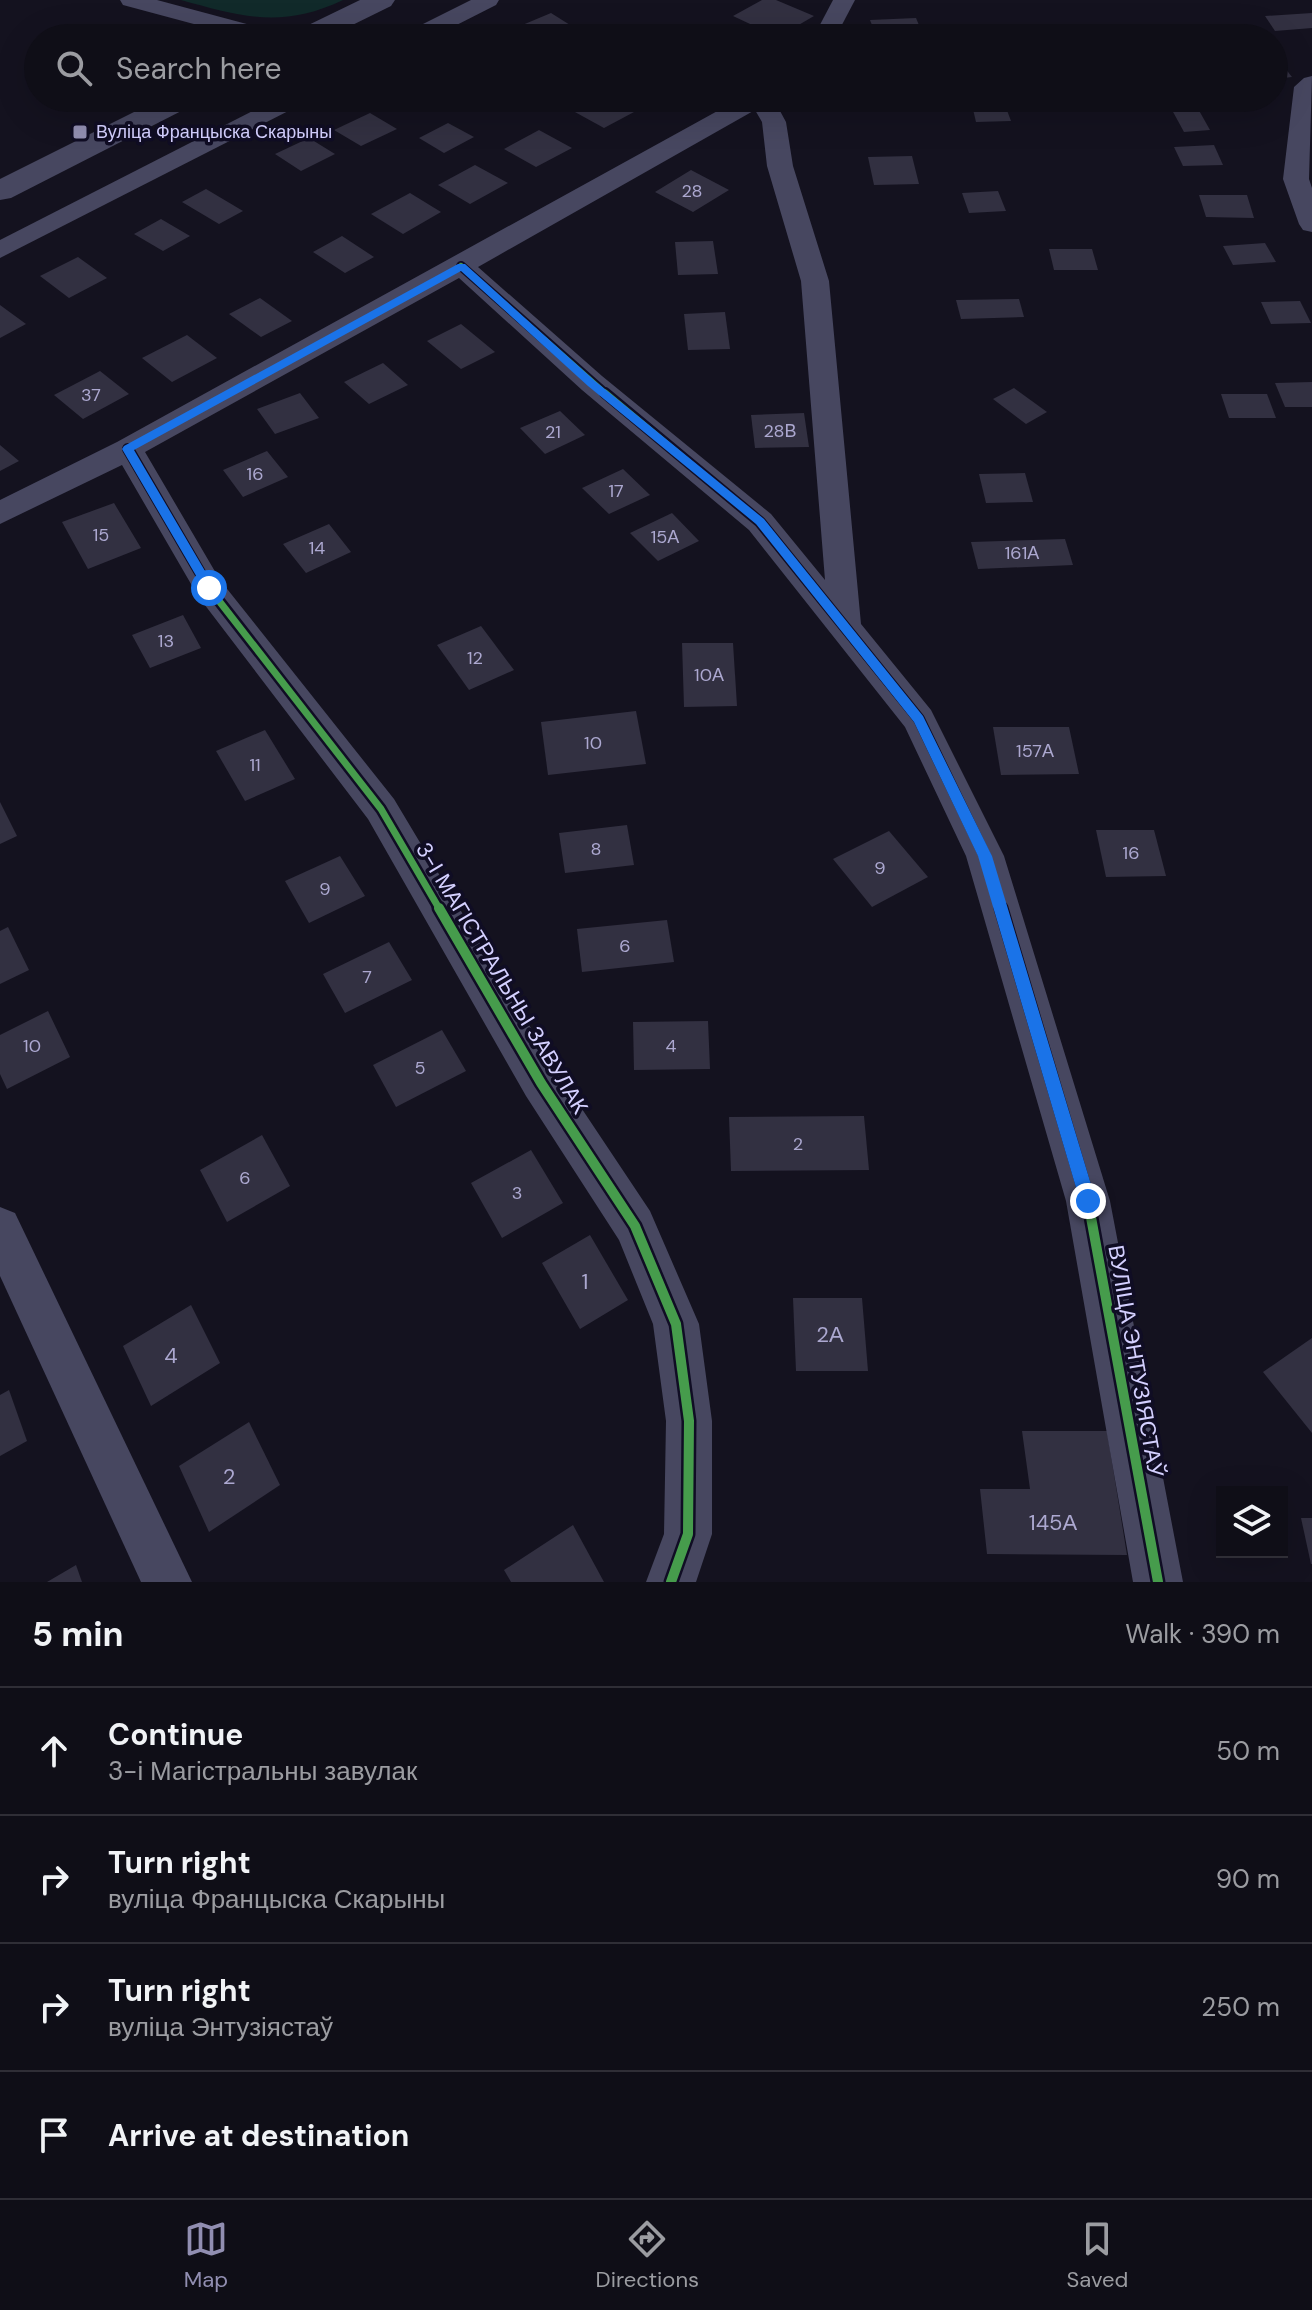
<!DOCTYPE html>
<meta charset="utf-8">
<style>
:root{--surface:#0f0e17;--page:#1d1c24;--text:#f1f3f6;--muted:#9b9ca1;--line:#2f2e36;--accent:#918eb1}
body{margin:0;font-family:"DM Sans",sans-serif;background:var(--page);color:var(--text)}
.controls{position:absolute;right:24px;bottom:24px;display:grid;overflow:hidden;border-radius:0px;box-shadow:0 8px 32px #0002}
.controls button{width:72px;height:72px;display:grid;place-items:center;padding:0;border:0;border-bottom:2px solid var(--line);background:var(--surface);color:var(--text);font:40px sans-serif}
.stop{position:absolute;width:24px;height:24px;margin:-18px;border:6px solid #1a73e8;border-radius:50%;background:#fff}
.stop.end{background:#1a73e8;border-color:#fff;box-shadow:0 2px 8px #0008}
.list{margin:0;padding:0;list-style:none}
h2{display:flex;justify-content:space-between;align-items:center;height:104px;margin:0;padding:0 32px;font-size:34px}
h2 small{font-size:26px;font-weight:400;color:var(--muted)}
.list li{display:grid;grid-template-columns:52px 1fr auto;gap:24px;align-items:center;box-sizing:border-box;height:128px;padding:0 32px;border-top:2px solid var(--line)}
.list b{display:block;font-size:30px;white-space:nowrap}
.list p{margin:0;font-size:26px;white-space:nowrap;color:var(--muted)}
.list em{font-size:26px;font-style:normal;color:var(--muted)}
.icon{flex:none;width:44px;height:44px;fill:none;stroke:currentColor;stroke-width:2;stroke-linecap:round;stroke-linejoin:round}
.map{position:relative;flex:none;width:1312px;height:1582px;overflow:hidden}
.search{position:absolute;background:var(--surface);box-shadow:0 8px 32px #0002;left:24px;right:24px;top:24px;height:88px;display:flex;align-items:center;gap:20px;box-sizing:border-box;padding:0 28px;border-radius:44px;color:var(--muted);font-size:30px}
.sheet{height:616px;background:var(--surface)}
nav{display:flex;justify-content:space-around;align-items:center;box-sizing:border-box;height:112px;border-top:2px solid var(--line);background:var(--surface);font-size:22px;color:var(--muted)}
nav a{display:grid;justify-items:center;gap:4px}
nav .on{color:var(--accent)}
.map>svg:first-child{display:block}
</style>
<div class="map">
<svg width="1312" height="1582" viewBox="0 0 1312 1582">
<rect width="100%" height="100%" fill="#14121f"/>
<path fill="#112a2a" d="M181,0H343C282,29 242,17 181,0Z"/>
<g fill="#323041">
<path d="M762,0H776L814,16L778,37L733,16Z"/>
<path d="M551,13L578,30L560,38H539L520,26Z"/>
<path d="M1312,13V28L1275,31L1265,16Z"/>
<path d="M916,18L924,37L877,38L870,20Z"/>
<path d="M1281,63L1292,77L1274,79V64Z"/>
<path d="M580,98H608L634,112L604,128L564,106Z"/>
<path d="M1192,98L1210,130L1184,132L1166,99Z"/>
<path d="M972,105H1005L1011,121L976,122Z"/>
<path d="M370,113L397,129L361,146L334,130Z"/>
<path d="M448,123L474,137L444,153L419,138Z"/>
<path d="M539,130L572,148L536,167L504,149Z"/>
<path d="M309,138L335,154L301,171L275,154Z"/>
<path d="M1214,145L1223,165L1183,166L1174,147Z"/>
<path d="M912,156L919,184L874,185L868,157Z"/>
<path d="M475,165L508,183L470,204L438,185Z"/>
<path d="M691,170L729,190L693,212L655,192Z"/>
<path d="M206,189L243,211L219,224L182,202Z"/>
<path d="M998,191L1006,211L969,213L962,193Z"/>
<path d="M410,193L441,212L403,234L371,214Z"/>
<path d="M1199,195H1247L1254,218L1206,217Z"/>
<path d="M161,219L190,236L163,251L134,234Z"/>
<path d="M342,236L374,257L345,273L313,252Z"/>
<path d="M713,241L718,274L678,275L675,242Z"/>
<path d="M1265,243L1276,262L1233,265L1223,246Z"/>
<path d="M1049,249H1092L1098,270H1054Z"/>
<path d="M78,257L107,278L69,298L40,276Z"/>
<path d="M260,298L292,321L261,337L229,314Z"/>
<path d="M1019,299L1024,317L961,319L956,300Z"/>
<path d="M1300,301L1311,323L1271,324L1261,302Z"/>
<path d="M0,305L26,324L0,338Z"/>
<path d="M725,312L730,349L688,350L684,314Z"/>
<path d="M461,324L495,352L461,369L427,341Z"/>
<path d="M187,335L217,358L172,382L142,358Z"/>
<path d="M383,363L408,385L369,404L344,382Z"/>
<path d="M100,371L129,394L83,419L54,395Z"/>
<path d="M1312,382V407H1285L1275,383Z"/>
<path d="M1014,388L1047,412L1026,424L993,399Z"/>
<path d="M300,393L319,418L275,434L257,409Z"/>
<path d="M1221,394H1267L1276,418H1229Z"/>
<path d="M560,411L585,435L545,454L520,428Z"/>
<path d="M804,413L809,447L755,448L751,415Z"/>
<path d="M0,445L19,461L0,471Z"/>
<path d="M267,451L288,477L243,497L223,470Z"/>
<path d="M623,469L650,495L609,514L582,488Z"/>
<path d="M1025,473L1033,502L986,503L979,474Z"/>
<path d="M114,503L141,548L88,569L62,522Z"/>
<path d="M672,513L699,541L658,561L630,533Z"/>
<path d="M329,524L351,552L306,573L283,544Z"/>
<path d="M1065,539L1073,565L978,569L971,542Z"/>
<path d="M183,615L201,648L150,668L132,635Z"/>
<path d="M481,626L514,670L469,690L437,645Z"/>
<path d="M682,643H733L737,706L684,707Z"/>
<path d="M636,711L646,764L548,775L541,722Z"/>
<path d="M993,727H1069L1079,774L1001,775Z"/>
<path d="M265,730L295,779L245,801L216,751Z"/>
<path d="M0,802L17,836L0,844Z"/>
<path d="M627,825L634,865L565,873L559,833Z"/>
<path d="M1096,830H1154L1166,876L1106,877Z"/>
<path d="M889,831L928,877L872,907L833,859Z"/>
<path d="M340,856L365,896L309,923L285,881Z"/>
<path d="M667,920L674,962L582,972L577,929Z"/>
<path d="M8,927L29,970L0,984V931Z"/>
<path d="M389,942L412,980L345,1013L323,974Z"/>
<path d="M48,1011L70,1057L7,1089L0,1074V1035Z"/>
<path d="M708,1021L710,1069L634,1070L633,1022Z"/>
<path d="M442,1030L466,1071L396,1107L373,1065Z"/>
<path d="M864,1116L869,1170L731,1171L729,1117Z"/>
<path d="M262,1135L290,1186L227,1222L200,1170Z"/>
<path d="M531,1150L563,1203L502,1238L471,1183Z"/>
<path d="M590,1235L628,1300L580,1329L542,1263Z"/>
<path d="M793,1298H862L868,1371H796Z"/>
<path d="M191,1305L220,1363L151,1406L123,1346Z"/>
<path d="M1312,1338V1433L1263,1372Z"/>
<path d="M9,1390L27,1441L0,1456V1395Z"/>
<path d="M249,1422L280,1485L209,1532L179,1466Z"/>
<path d="M1022,1431H1107L1127,1555L987,1554L980,1489H1030Z"/>
<path d="M1301,1518H1312V1564H1311Z"/>
<path d="M573,1525L604,1582H511L504,1570Z"/>
<path d="M76,1565L82,1582H47Z"/>
</g>
<g fill="none" stroke-linecap="round" stroke-linejoin="round">
<g fill="#474760" fill-rule="evenodd">
<path d="M120,0H157L280,33L283,38H246L123,5Z"/>
<path d="M471,0H499L496,5L431,38H402L405,33Z"/>
<path d="M833,0H855L835,38H813Z"/>
<path d="M1312,76L1309,179L1312,188V232L1303,230L1299,224L1283,179L1294,87L1304,78Z"/>
<path d="M278,98H308L304,103L0,258V240Z"/>
<path d="M741,98H773L786,122L793,166L829,281L861,624L931,710L1004,856L1110,1201L1183,1582H1133L1066,1201L966,856L905,727L749,530L582,390L459,278L145,452L220,580L394,799L556,1070L650,1211L699,1324L712,1421V1534L696,1582H646L664,1534L666,1421L653,1324L619,1240L526,1096L368,819L198,596L122,465L0,524V500L117,442ZM755,110L762,122L767,166L801,281L825,580L771,514L602,376L478,267Z"/>
<path d="M0,1207L15,1213L192,1582H141L0,1276Z"/>
</g>
<g fill="#474760" fill-rule="evenodd">
<path d="M360,0H395L391,6L326,38H290L294,32Z"/>
<path d="M162,98H200L195,104L11,198L0,200V179Z"/>
</g>
<g stroke="#100d24" stroke-width="10">
<path id="cycleway-far2" d="M461,266L607,395"/>
</g>
<g stroke="#100d24" stroke-width="12">
<g id="cycleway-far1">
<path d="M605,393L760,522L919,719L985,856L1001,910"/>
<path d="M128,449L209,588L381,809L440,910"/>
</g>
</g>
<g stroke="#100d24" stroke-width="15">
<g id="cycleway">
<path d="M439,908L541,1083L635,1226L676,1324L689,1421L688,1534L671,1582"/>
<path d="M1001,908L1088,1201L1158,1582"/>
</g>
</g>
<use href="#cycleway-far2" stroke="#469c4c" stroke-width="6"/>
<use href="#cycleway-far1" stroke="#469c4c" stroke-width="7"/>
<use href="#cycleway" stroke="#469c4c" stroke-width="10"/>
</g>
<path fill="#1a73e8" d="M458,264H465L595,381L764,519L923,716L992,856L1096,1201L1094,1206L1088,1209L1080,1201L978,856L914,722L756,524L588,386L461,271L134,450L215,588L205,591L122,449L124,446Z"/>
<rect fill="#918eb1" stroke="#100d24" stroke-width="3" x="72" y="124" width="16" height="16" rx="4"/>
<g text-anchor="middle" dominant-baseline="central" stroke-width="7" stroke-linejoin="round" paint-order="stroke">
<g font-size="18" fill="#d4d0ff" stroke="#100d24" text-anchor="start">
<text x="96" y="132">Вуліца Францыска Скарыны</text>
</g>
<g font-size="18" fill="#aca8d0">
<text x="692" y="191">28</text>
<text x="91" y="395">37</text>
<text x="780" y="431">28В</text>
<text x="553" y="432">21</text>
<text x="255" y="474">16</text>
<text x="616" y="491">17</text>
<text x="101" y="535">15</text>
<text x="665" y="537">15А</text>
<text x="317" y="548">14</text>
<text x="1022" y="553">161А</text>
<text x="166" y="641">13</text>
<text x="475" y="658">12</text>
<text x="709" y="675">10А</text>
<text x="593" y="743">10</text>
<text x="1035" y="751">157А</text>
<text x="255" y="765">11</text>
<text x="596" y="849">8</text>
<text x="1131" y="853">16</text>
<text x="880" y="868">9</text>
<text x="325" y="889">9</text>
<text x="625" y="946">6</text>
<text x="367" y="977">7</text>
<text x="32" y="1046">10</text>
<text x="671" y="1046">4</text>
<text x="420" y="1068">5</text>
<text x="798" y="1144">2</text>
<text x="245" y="1178">6</text>
<text x="517" y="1193">3</text>
</g>
<g font-size="22" fill="#d4d0ff" stroke="#100d24">
<text transform="translate(502 978) rotate(59)">3-І МАГІСТРАЛЬНЫ ЗАВУЛАК</text>
<text transform="translate(1136 1361) rotate(80)">ВУЛІЦА ЭНТУЗІЯСТАЎ</text>
</g>
<g font-size="22" fill="#aca8d0">
<text x="585" y="1281">1</text>
<text x="830" y="1334">2А</text>
<text x="171" y="1355">4</text>
<text x="229" y="1476">2</text>
<text x="1053" y="1522">145А</text>
</g>
</g>
</svg>
<div class="controls">
<button><svg class="icon" aria-label="layers" viewBox="0 0 24 24"><path d="M12 4l9 5-9 5-9-5zM3 14l9 5 9-5"/></svg></button>
</div>
<div class="stop" style="left:209px;top:588px"></div>
<div class="stop end" style="left:1088px;top:1201px"></div>
<div class="search"><svg class="icon" aria-label="search" viewBox="0 0 24 24"><circle cx="10" cy="10" r="6"/><path d="M15 15l6 6"/></svg>Search here</div>
</div>
<section class="sheet">
<h2>5 min<small>Walk · 390 m</small></h2>
<ul class="list">
<li><svg class="icon" aria-label="ahead" viewBox="0 0 24 24"><path d="M12 20V5M6 11l6-6 6 6"/></svg><div><b>Continue</b><p>3-і Магістральны завулак</p></div><em>50 m</em></li>
<li><svg class="icon" aria-label="right" viewBox="0 0 24 24"><path d="M7 20v-9h11M14 6l5 5-5 5"/></svg><div><b>Turn right</b><p>вуліца Францыска Скарыны</p></div><em>90 m</em></li>
<li><svg class="icon" aria-label="right" viewBox="0 0 24 24"><path d="M7 20v-9h11M14 6l5 5-5 5"/></svg><div><b>Turn right</b><p>вуліца Энтузіястаў</p></div><em>250 m</em></li>
<li><svg class="icon" aria-label="arrive" viewBox="0 0 24 24"><path d="M6 21V4h12l-3 4 3 4H6"/></svg><div><b>Arrive at destination</b></div></li>
</ul>
</section>
<nav>
<a class="on"><svg class="icon" aria-label="map" viewBox="0 0 24 24"><path d="M3 6l6-2 6 2 6-2v14l-6 2-6-2-6 2zM9 4v14M15 6v14"/></svg>Map</a>
<a><svg class="icon" aria-label="directions" viewBox="0 0 24 24"><path d="M12 3l9 9-9 9-9-9zM9 14v-3h6M13 9l2 2-2 2"/></svg>Directions</a>
<a><svg class="icon" aria-label="saved" viewBox="0 0 24 24"><path d="M7 4h10v16l-5-4-5 4z"/></svg>Saved</a>
</nav>
